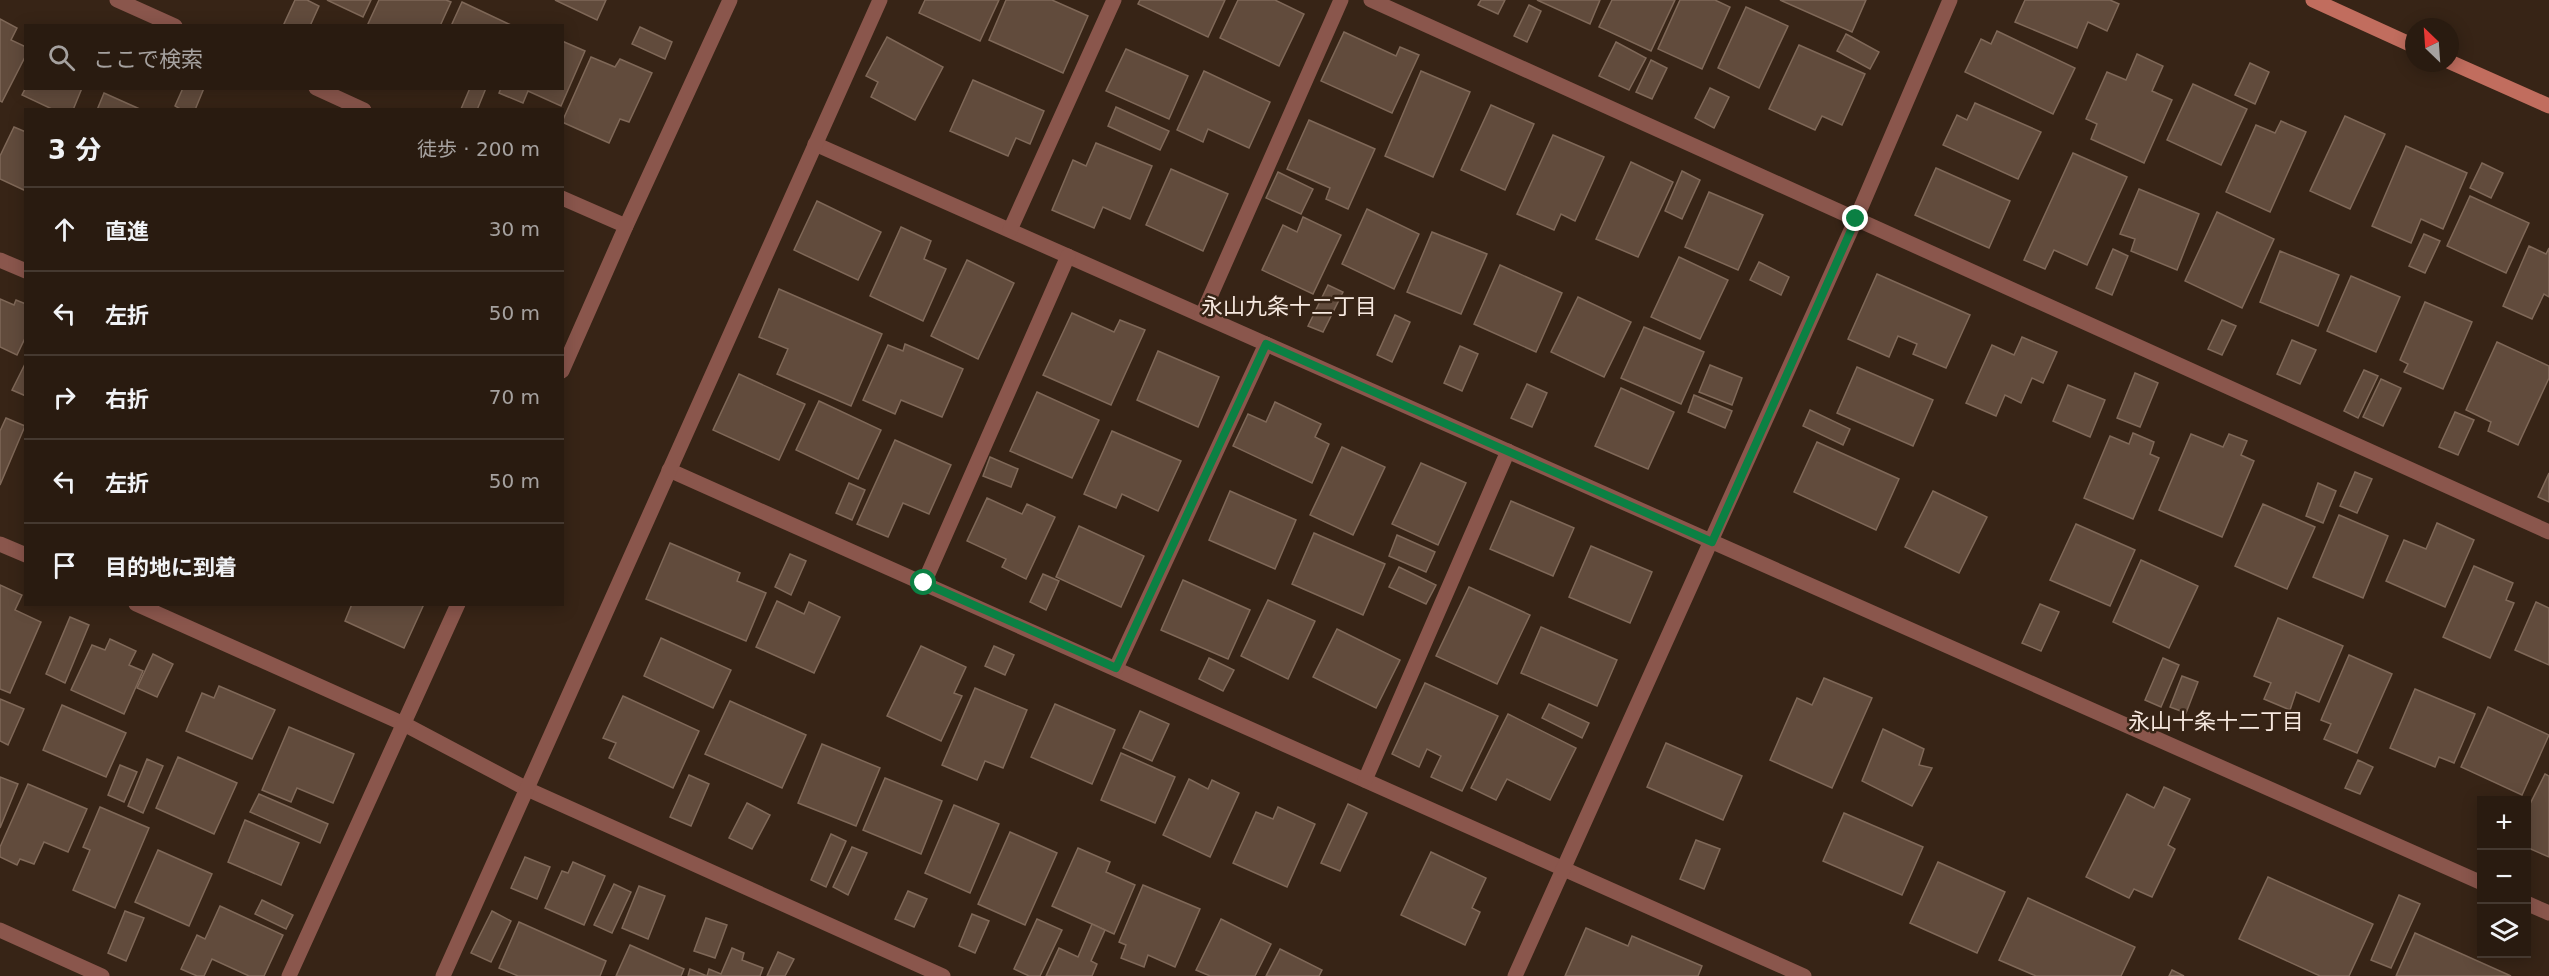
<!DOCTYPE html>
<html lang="ja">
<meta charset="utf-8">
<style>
:root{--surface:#291b10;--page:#312419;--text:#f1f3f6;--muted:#a5a19f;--line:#453930}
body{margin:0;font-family:"DejaVu Sans","Noto Sans JP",sans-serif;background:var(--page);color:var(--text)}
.controls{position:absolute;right:18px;bottom:18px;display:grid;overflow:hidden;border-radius:0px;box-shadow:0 3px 15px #0003}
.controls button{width:54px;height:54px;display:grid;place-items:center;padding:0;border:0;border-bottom:2px solid var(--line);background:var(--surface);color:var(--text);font:30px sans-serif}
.compass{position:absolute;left:2405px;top:18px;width:54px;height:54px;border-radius:50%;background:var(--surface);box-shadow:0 3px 15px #0003;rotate:335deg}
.stop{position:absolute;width:18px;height:18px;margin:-14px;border:4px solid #0b8043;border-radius:50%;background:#fff}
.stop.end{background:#0b8043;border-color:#fff;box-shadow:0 2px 6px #0008}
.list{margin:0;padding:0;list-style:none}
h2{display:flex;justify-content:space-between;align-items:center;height:78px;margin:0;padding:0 24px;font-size:26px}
h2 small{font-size:20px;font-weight:400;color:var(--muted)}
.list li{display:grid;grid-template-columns:39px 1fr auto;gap:18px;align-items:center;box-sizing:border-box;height:84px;padding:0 24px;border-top:2px solid var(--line)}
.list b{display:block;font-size:22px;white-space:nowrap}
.list em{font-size:20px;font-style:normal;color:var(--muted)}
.icon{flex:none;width:33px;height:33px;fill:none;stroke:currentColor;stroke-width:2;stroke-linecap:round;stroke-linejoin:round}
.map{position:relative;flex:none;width:2549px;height:976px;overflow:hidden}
.search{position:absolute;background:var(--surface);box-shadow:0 3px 15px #0003;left:24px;top:24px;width:540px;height:66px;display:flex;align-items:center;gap:15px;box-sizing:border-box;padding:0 21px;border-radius:0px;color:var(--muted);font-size:22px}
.panel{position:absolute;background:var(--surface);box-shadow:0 3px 15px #0003;left:24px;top:108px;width:540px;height:498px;border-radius:0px}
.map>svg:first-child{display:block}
</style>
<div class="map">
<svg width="2549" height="976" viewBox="0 0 2549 976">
<rect width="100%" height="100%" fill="#372416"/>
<g fill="#614b3c" stroke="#7f6858" stroke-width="1.5">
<path d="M295,0H307L319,6L310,26H283Z"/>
<path d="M327,0H371L363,17Z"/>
<path d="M379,0H446L451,2L440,26H367Z"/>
<path d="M555,0H606L597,20Z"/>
<path d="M925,0H999L980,41L919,13Z"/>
<path d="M1006,0H1052L1088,16L1063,73L989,40Z"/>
<path d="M1140,0H1225L1208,37L1138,4Z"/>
<path d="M1238,0H1275L1304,14L1279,66L1220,38Z"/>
<path d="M1481,0H1505L1498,14L1478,5Z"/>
<path d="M1537,0H1600L1590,24Z"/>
<path d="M1612,0H1675L1651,51L1599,27Z"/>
<path d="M1680,0H1715L1730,7L1702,69L1658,49Z"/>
<path d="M1780,0H1866L1852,32Z"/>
<path d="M2025,0H2110L2119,4L2107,31L2088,22L2077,48L2015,22Z"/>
<path d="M462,2L513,26H451Z"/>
<path d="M1529,5L1541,11L1527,42L1514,36Z"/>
<path d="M1746,7L1788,26L1759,88L1718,68Z"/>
<path d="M0,19L17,28L11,40L26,47V55L2,102L0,101Z"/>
<path d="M640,27L672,42L665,59L632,44Z"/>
<path d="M1997,31L2075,68L2053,114L1965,72L1981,39L1991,44Z"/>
<path d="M1344,32L1396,56L1400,47L1419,55L1392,113L1321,81Z"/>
<path d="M1846,34L1879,52L1870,69L1837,51Z"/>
<path d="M887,37L943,67L915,120L871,97L878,82L866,76Z"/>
<path d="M562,41L585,51L561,106L528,91L523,103L499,93L501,88H562Z"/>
<path d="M1616,42L1646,58L1629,90L1599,76Z"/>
<path d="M1799,45L1865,74L1842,125L1822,116L1815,130L1769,109Z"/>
<path d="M1126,49L1188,76L1169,119L1106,91Z"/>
<path d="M2137,54L2163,66L2152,91L2172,100L2144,163L2091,139L2097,124L2086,119L2107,72L2126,80Z"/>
<path d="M591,57L615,67L620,59L652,73L629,122L620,119L609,143L562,122Z"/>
<path d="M1651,60L1667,68L1652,99L1636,92Z"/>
<path d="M2250,63L2269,72L2255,104L2235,95Z"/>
<path d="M1204,71L1270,102L1249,148L1208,129L1203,142L1177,130Z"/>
<path d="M1421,71L1470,92L1433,177L1385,156Z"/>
<path d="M973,80L1044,111L1030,144L1016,138L1008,156L950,131Z"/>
<path d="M2193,84L2247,109L2221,165L2167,140Z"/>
<path d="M26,87V88H82L73,110H54L22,95Z"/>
<path d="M183,88H204L195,110H182L175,106Z"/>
<path d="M470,88H486L477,110L461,109Z"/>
<path d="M1710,88L1729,97L1714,128L1695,118Z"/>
<path d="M104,93L142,110H97Z"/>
<path d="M1975,103L2041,132L2018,179L1943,145L1957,115L1967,120Z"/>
<path d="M1491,105L1534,124L1505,190L1461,170Z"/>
<path d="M1116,107L1169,131L1160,150L1108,126Z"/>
<path d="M2345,116L2385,134L2350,209L2310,191Z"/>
<path d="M1309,120L1375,149L1348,209L1326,199L1330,188L1287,169Z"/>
<path d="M2281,121L2306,132L2270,212L2226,192L2256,125L2275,133Z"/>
<path d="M14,127L26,132V191L0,179V156Z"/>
<path d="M1553,135L1604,157L1575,221L1561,214L1554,230L1517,214Z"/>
<path d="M1096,143L1152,166L1130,219L1103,207L1094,228L1052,210L1073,160L1086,166Z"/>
<path d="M2406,146L2467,173L2443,229L2421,219L2411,243L2372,226Z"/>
<path d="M2073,153L2127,177L2087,265L2054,250L2045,269L2024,260Z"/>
<path d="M1631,162L1673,182L1638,257L1596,239Z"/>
<path d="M2482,163L2503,173L2491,198L2470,188Z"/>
<path d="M1936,168L2010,201L1989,248L1915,215Z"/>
<path d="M1171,169L1228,194L1203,251L1146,225Z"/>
<path d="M1682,171L1700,180L1682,219L1665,211Z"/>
<path d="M1278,172L1313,189L1301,214L1266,198Z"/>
<path d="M2139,189L2199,214L2177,270L2131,251L2135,239L2120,234Z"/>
<path d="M1709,192L1763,215L1738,270L1685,247Z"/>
<path d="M2470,196L2529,223L2506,273L2447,246Z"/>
<path d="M817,201L881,232L858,280L794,250Z"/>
<path d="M1367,209L1419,234L1394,289L1342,264Z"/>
<path d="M2217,212L2274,239L2242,308L2185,281Z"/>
<path d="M1303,217L1341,235L1313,294L1262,270L1283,225L1297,232Z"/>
<path d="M901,227L931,241L924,259L946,269L923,321L870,296Z"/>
<path d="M1432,232L1487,254L1461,314L1407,292Z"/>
<path d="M2424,234L2440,241L2425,273L2409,266Z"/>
<path d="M2529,246L2546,254L2549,248V297L2544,294L2532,319L2503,306Z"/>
<path d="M2113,249L2128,256L2112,295L2096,288Z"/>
<path d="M2280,251L2339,275L2318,326L2260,302Z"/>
<path d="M1679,257L1728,280L1700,339L1651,317Z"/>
<path d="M967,260L1014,283L978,359L931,336Z"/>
<path d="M1759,262L1789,277L1781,295L1750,280Z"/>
<path d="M1500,265L1562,293L1536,352L1474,324Z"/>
<path d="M1877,274L1970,315L1946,368L1913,354L1917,344L1898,336L1889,357L1848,339Z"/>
<path d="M2351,276L2400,297L2376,352L2327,331Z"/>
<path d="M1328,285L1343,292L1323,332L1308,326Z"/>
<path d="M779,289L882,334L851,406L777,374L788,349L759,337Z"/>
<path d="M1578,297L1631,322L1604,377L1551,352Z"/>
<path d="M0,299L14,305L16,300L26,304V336L17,355L0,347Z"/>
<path d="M2425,302L2472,322L2443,389L2404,372L2408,364L2400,360Z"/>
<path d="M1072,313L1114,332L1120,320L1145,330L1111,405L1043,375Z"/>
<path d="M1395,315L1410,322L1392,362L1377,355Z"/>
<path d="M2222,320L2236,326L2222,355L2208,349Z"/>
<path d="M1644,327L1704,352L1681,404L1621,378Z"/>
<path d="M2022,337L2057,352L2043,383L2032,378L2021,403L2005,395L1996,416L1966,403L1992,345L2014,355Z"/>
<path d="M2292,340L2316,350L2300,384L2277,374Z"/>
<path d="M2497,342L2549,366V378L2518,445L2488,431L2491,422L2466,410Z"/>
<path d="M905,344L963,369L942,417L901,400L895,414L863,400L888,345L903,351Z"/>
<path d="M1460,346L1478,354L1462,391L1444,383Z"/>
<path d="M1158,351L1219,377L1198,427L1137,400Z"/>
<path d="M26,362V396L12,390Z"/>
<path d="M1710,365L1742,378L1732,405L1699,392Z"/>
<path d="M1857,367L1933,400L1913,446L1837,413Z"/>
<path d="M2364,370L2378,376L2358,418L2344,411Z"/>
<path d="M2135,373L2158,383L2140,427L2117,418Z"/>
<path d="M739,374L805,404L779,460L713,430Z"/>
<path d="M2381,379L2401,388L2383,426L2363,417Z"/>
<path d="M1527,384L1547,393L1532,427L1511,418Z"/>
<path d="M2068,385L2105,400L2090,437L2053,421Z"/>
<path d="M1621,388L1674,412L1648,469L1595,446Z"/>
<path d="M1037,392L1099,420L1072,478L1010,451Z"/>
<path d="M1694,395L1732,411L1725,428L1688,412Z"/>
<path d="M819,401L881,430L858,479L796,450Z"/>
<path d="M1275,402L1321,424L1315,437L1329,444L1312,483L1233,446L1248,414L1266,422Z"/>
<path d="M1810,410L1850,429L1843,445L1803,426Z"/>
<path d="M2455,412L2474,420L2458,455L2439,447Z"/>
<path d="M6,418L25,426L0,485V431Z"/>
<path d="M1112,431L1181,461L1158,511L1122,494L1116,508L1084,494Z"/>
<path d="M2133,433L2154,442L2150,454L2159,458L2133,519L2084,498L2110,436L2129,444Z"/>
<path d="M2191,434L2223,447L2229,434L2247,441L2241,455L2254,461L2222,537L2159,510Z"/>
<path d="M895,440L951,465L929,514L903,503L888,537L857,524Z"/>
<path d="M1817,442L1899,479L1876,530L1794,492Z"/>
<path d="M1342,447L1385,467L1353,535L1310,515Z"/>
<path d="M990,457L1018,469L1011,487L983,476Z"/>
<path d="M1421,463L1466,483L1438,545L1392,524Z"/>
<path d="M2355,472L2372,479L2357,513L2340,506Z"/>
<path d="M2549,473V502L2538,497Z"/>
<path d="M849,483L865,490L852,520L836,513Z"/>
<path d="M2318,483L2336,491L2323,523L2306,516Z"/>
<path d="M1230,491L1296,520L1275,569L1209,540Z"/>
<path d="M1933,491L1987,517L1959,573L1905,547Z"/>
<path d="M987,498L1022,514L1027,504L1055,517L1026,579L1002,567L1006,559L967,541Z"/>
<path d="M1511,501L1574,528L1553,576L1490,549Z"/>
<path d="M2263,504L2315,527L2287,589L2235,566Z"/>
<path d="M2339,515L2388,536L2363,598L2313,577Z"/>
<path d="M2437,523L2474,540L2445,607L2386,581L2404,540L2426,549Z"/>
<path d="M2076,524L2135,550L2110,606L2050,580Z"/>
<path d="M1079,526L1144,556L1121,607L1056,577Z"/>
<path d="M1314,533L1385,564L1363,615L1292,584Z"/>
<path d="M1397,535L1435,552L1426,572L1389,556Z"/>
<path d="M670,543L740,573L737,581L766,593L746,641L646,599Z"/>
<path d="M1591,546L1652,572L1630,623L1569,597Z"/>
<path d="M790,554L806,561L791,595L775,587Z"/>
<path d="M2141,560L2198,586L2169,648L2113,622Z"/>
<path d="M2474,566L2513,583L2506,600L2514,603L2490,658L2443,637Z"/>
<path d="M1399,567L1436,585L1426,604L1389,587Z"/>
<path d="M1043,574L1059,581L1046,610L1030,602Z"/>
<path d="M1183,580L1250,610L1228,659L1161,630Z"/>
<path d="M0,585L22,595L15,610L41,622L10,693L0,689Z"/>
<path d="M1469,587L1530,615L1497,684L1436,656Z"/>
<path d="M1268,600L1315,621L1288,679L1241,656Z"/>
<path d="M777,601L804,614L809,602L840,617L814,673L756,647Z"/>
<path d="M2536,602L2549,608V665L2515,650Z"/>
<path d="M352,604H424L404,648L345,621Z"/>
<path d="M2040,604L2059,612L2041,651L2022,643Z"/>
<path d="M70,617L89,625L65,683L46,674Z"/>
<path d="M2278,618L2343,646L2319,702L2296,692L2290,710L2264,699L2271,683L2254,676Z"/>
<path d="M1541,627L1617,660L1597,706L1521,673Z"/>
<path d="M1337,629L1400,660L1376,708L1313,677Z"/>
<path d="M661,638L731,670L713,708L644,676Z"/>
<path d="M110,639L136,651L129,665L143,671L124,714L71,690L92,645L105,650Z"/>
<path d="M921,646L966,667L954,693L962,696L941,741L887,716Z"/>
<path d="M994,646L1014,655L1005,675L985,666Z"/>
<path d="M153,654L173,664L157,697L137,688Z"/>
<path d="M2349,655L2392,674L2357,753L2324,739L2331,724L2321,720Z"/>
<path d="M1209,658L1234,670L1223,691L1199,679Z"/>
<path d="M2163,658L2179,665L2161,707L2145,700Z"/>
<path d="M2182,676L2198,682L2186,713L2170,707Z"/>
<path d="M1824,678L1872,698L1832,788L1770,760L1797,698L1812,705Z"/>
<path d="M1425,683L1498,716L1462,791L1431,777L1441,756L1427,749L1419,767L1392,754Z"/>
<path d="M219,686L275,710L252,759L186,731L202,693L214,698Z"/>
<path d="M975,688L1027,710L1003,768L985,761L977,780L942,765Z"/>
<path d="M2415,689L2475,714L2454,763L2439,757L2435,767L2390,748Z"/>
<path d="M623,696L699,731L673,788L609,758L616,743L603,738Z"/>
<path d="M0,699L24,709L8,745L0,741Z"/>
<path d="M730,701L806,735L782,788L705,754Z"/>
<path d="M1055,704L1115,730L1092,784L1031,757Z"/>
<path d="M1549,704L1589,723L1582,738L1542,718Z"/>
<path d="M62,705L126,733L106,777L43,750Z"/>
<path d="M2488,707L2549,735L2522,795L2461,767Z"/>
<path d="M1140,711L1169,724L1152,761L1123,748Z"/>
<path d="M1508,714L1576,748L1550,800L1507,779L1496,800L1471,788Z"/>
<path d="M289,727L354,754L333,803L297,788L291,802L262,790Z"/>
<path d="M1883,729L1924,749L1919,765L1932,768L1912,806L1862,781Z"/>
<path d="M1666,743L1742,776L1723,820L1647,787Z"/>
<path d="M822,744L880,768L856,826L798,803Z"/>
<path d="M1121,753L1175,777L1155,823L1101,800Z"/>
<path d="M178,757L237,783L214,834L156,808Z"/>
<path d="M147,759L163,766L143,813L128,806Z"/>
<path d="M2358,760L2373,767L2360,794L2345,788Z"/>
<path d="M120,765L137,772L124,802L108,795Z"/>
<path d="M2545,774L2549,776V857L2526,847V812Z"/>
<path d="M689,775L709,784L691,826L670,817Z"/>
<path d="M0,777L18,784L0,828Z"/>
<path d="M885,778L942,801L921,854L863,830Z"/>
<path d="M1189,779L1208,789L1212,780L1239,793L1210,857L1163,835Z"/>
<path d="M28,784L87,809L68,852L44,842L34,864L20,859L17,865L0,857V847Z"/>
<path d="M2164,787L2190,799L2168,845L2175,849L2152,897L2134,889L2129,898L2086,877L2127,794L2154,808Z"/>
<path d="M259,794L328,824L320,843L250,812Z"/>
<path d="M747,803L770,815L752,849L729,838Z"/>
<path d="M1348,804L1367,813L1340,871L1321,863Z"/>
<path d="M954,805L999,824L970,893L925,873Z"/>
<path d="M100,807L149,828L115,908L73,890L90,850L83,847Z"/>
<path d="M1278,807L1315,824L1287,887L1233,863L1256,812L1273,819Z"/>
<path d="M1844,813L1923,847L1902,895L1823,861Z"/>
<path d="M245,820L299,843L281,885L228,862Z"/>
<path d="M1010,832L1057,853L1025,925L978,904Z"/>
<path d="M831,834L846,841L826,887L811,880Z"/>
<path d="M1696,840L1720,849L1704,889L1680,879Z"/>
<path d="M852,847L867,853L848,895L833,887Z"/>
<path d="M1078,848L1110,862L1106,872L1135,885L1114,934L1052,906Z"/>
<path d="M158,850L212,874L189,926L135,902Z"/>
<path d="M1431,852L1486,878L1472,908L1480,912L1465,945L1401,915Z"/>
<path d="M525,857L550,867L537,899L511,888Z"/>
<path d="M573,862L605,876L584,925L545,908L562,871L568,873Z"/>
<path d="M1938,862L2005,892L1977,953L1910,923Z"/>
<path d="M2268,877L2373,924L2349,976H2320L2239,939Z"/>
<path d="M614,884L631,892L612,933L594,925Z"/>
<path d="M1143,885L1200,909L1175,967L1148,955L1144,967L1121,958L1126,945L1119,942Z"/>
<path d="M639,886L665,896L648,939L622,928Z"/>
<path d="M908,891L927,899L914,927L895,919Z"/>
<path d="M2399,895L2420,904L2391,968L2371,960Z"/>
<path d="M2028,898L2135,947L2121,976H2036L1999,960Z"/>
<path d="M262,900L293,915L286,929L255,914Z"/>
<path d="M220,906L283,935L264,976H249L212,959L204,976H197L181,969L197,935L205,939Z"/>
<path d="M125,911L144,918L126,961L108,953Z"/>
<path d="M492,911L511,921L491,962L471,953Z"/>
<path d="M972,914L989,921L975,953L959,946Z"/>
<path d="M706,918L727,925L715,958L694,951Z"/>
<path d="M1037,919L1062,930L1040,976H1029L1014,969Z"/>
<path d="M1221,919L1271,944L1255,976H1210L1196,970Z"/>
<path d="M519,922L606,961L600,976H518L499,968Z"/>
<path d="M1092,924L1105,930L1091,961L1097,964L1092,976H1046L1059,948L1078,957Z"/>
<path d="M1586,928L1628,946L1632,936L1702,966L1698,976H1565Z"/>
<path d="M2415,933L2511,976H2396Z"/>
<path d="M630,945L684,969L681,976H616Z"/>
<path d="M732,948L744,953L742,960L763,968L760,976H688L690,969L707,976L709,969L721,974Z"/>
<path d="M1280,949L1322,970L1319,976H1266Z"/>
<path d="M778,952L794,959L785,976H767Z"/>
<path d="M2172,970L2184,976H2169Z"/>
</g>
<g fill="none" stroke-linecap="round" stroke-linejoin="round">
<g stroke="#8a564c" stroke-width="15">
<path d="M117,0L175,26"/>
<path d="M1371,0L2549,532"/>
<path d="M316,88L364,110"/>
<path d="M815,144L2482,883"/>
<path d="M562,198L626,226"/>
<path d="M1010,230L1114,0"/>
<path d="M0,260L26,271"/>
<path d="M1202,315L1341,0"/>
<path d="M562,371L626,226L730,0"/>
<path d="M669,470L1804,976"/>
<path d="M0,544L26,555"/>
<path d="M924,583L1068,256"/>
<path d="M136,604L404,724L527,789L943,976"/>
<path d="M1116,668L1266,344"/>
<path d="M1365,780L1508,451"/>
<path d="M2526,903L2549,913"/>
<path d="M0,930L102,976"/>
<path d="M289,976L458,604"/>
<path d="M443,976L880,0"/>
<path d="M1515,976L1856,219L1950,0"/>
</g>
<g stroke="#c16d5e" stroke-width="15">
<path d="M2313,0L2414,46"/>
<path d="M2450,62L2549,106"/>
</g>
</g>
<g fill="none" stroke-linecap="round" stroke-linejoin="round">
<path stroke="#0b8043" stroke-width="8" d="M924,583L1116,668L1266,344L1712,542L1856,219"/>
</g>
<g text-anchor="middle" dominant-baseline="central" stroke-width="5" stroke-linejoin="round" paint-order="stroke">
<g font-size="22" fill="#f6e8df" stroke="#372416">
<text x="1289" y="306">永山九条十二丁目</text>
<text x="2216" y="721">永山十条十二丁目</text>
</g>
</g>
</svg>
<div class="controls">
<button>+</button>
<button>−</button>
<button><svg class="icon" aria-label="layers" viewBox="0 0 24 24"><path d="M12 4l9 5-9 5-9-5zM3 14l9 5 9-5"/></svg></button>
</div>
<svg class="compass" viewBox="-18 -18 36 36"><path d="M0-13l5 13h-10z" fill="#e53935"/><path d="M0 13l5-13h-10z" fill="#a5a19f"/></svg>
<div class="stop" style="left:924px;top:583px"></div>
<div class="stop end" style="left:1856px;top:219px"></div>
<div class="search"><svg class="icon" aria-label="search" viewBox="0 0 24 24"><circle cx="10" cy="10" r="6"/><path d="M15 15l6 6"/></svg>ここで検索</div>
<section class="panel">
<h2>3 分<small>徒歩 · 200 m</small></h2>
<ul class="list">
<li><svg class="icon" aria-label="ahead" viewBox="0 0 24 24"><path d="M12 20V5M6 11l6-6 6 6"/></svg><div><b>直進</b></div><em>30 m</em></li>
<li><svg class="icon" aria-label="left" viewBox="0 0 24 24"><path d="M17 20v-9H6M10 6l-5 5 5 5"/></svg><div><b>左折</b></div><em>50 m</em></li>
<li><svg class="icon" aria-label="right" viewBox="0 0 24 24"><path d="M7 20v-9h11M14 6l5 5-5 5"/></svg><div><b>右折</b></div><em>70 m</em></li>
<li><svg class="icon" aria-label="left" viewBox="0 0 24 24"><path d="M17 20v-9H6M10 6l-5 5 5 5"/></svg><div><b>左折</b></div><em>50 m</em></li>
<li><svg class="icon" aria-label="arrive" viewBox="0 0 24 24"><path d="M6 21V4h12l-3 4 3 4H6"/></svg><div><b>目的地に到着</b></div></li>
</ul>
</section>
</div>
